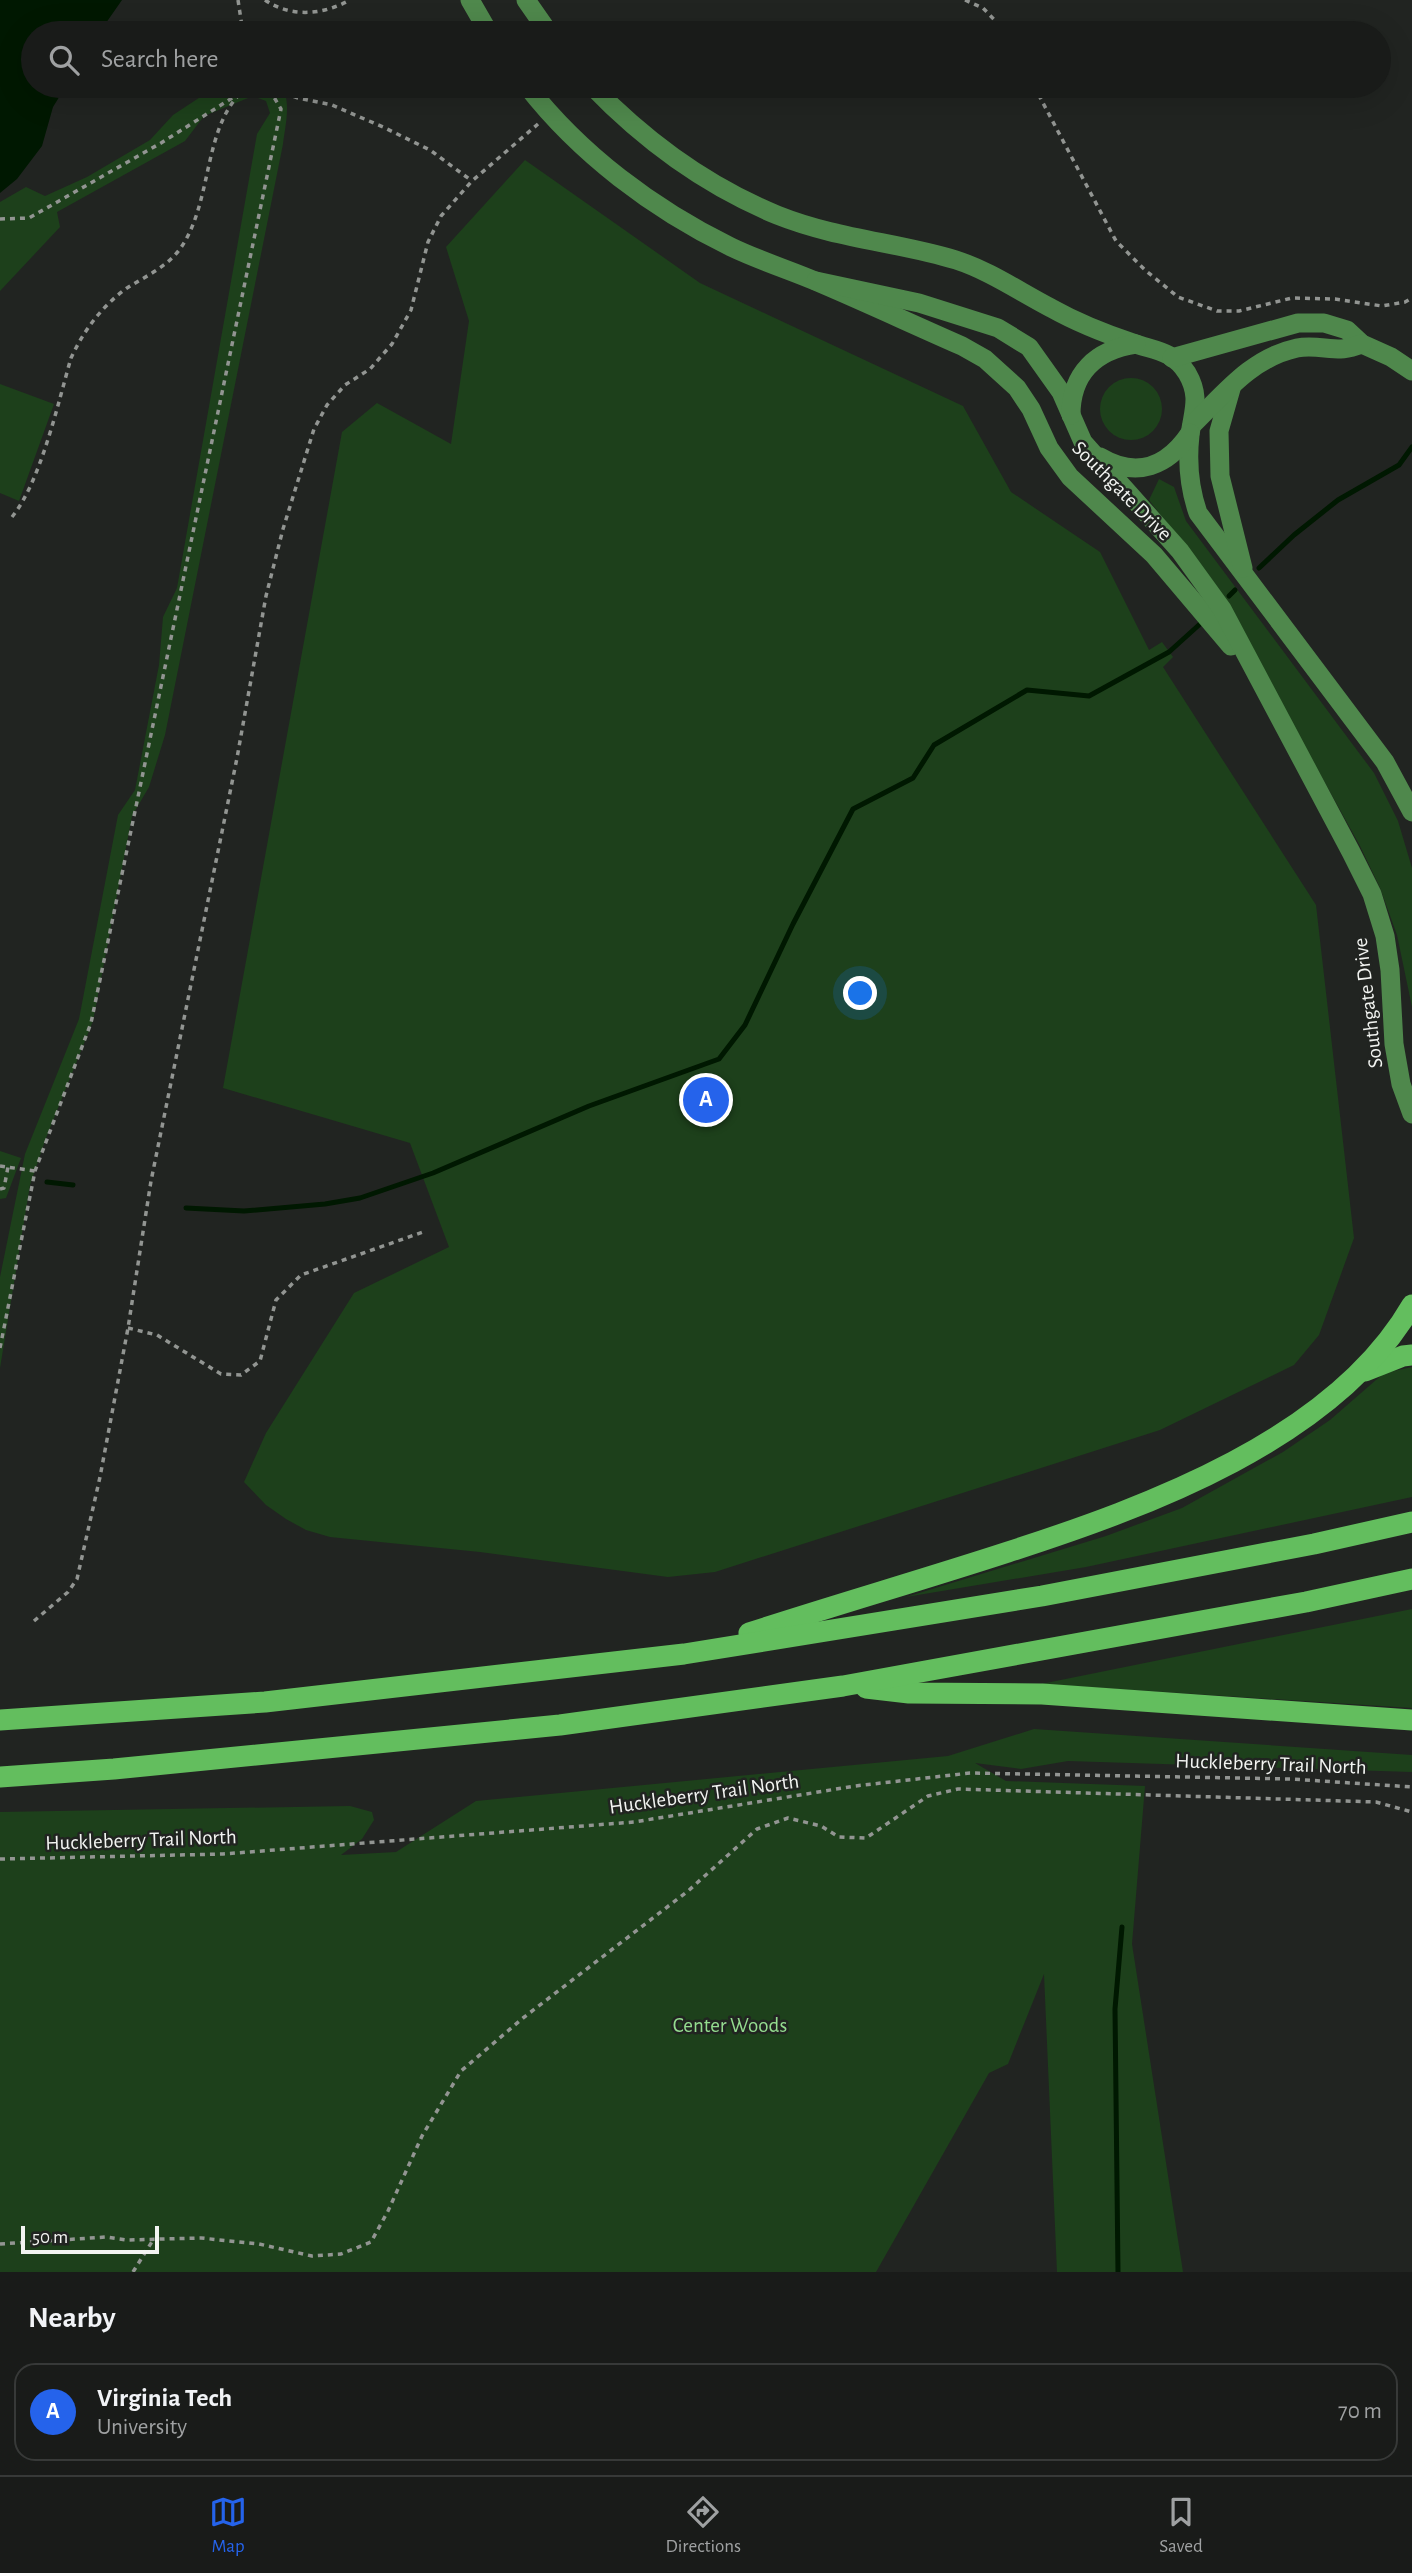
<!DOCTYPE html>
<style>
:root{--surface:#191b19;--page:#222422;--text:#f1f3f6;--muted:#9fa1a2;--line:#373938;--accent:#2563eb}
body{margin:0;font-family:"Alegreya Sans",sans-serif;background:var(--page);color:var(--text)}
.scale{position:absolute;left:21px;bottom:18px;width:138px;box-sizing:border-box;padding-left:7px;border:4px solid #f2f4f1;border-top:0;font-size:19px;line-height:24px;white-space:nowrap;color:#f2f4f1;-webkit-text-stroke:5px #212421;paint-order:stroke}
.you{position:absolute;left:861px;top:994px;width:24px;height:24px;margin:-18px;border:5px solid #fff;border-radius:50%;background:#1a73e8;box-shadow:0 0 0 10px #1a73e833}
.badge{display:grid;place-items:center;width:46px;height:46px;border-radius:50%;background:var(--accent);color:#fff;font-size:23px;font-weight:700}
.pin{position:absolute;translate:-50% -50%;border:4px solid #fff;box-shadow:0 2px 7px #0006}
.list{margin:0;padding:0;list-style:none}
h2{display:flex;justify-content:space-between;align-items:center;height:91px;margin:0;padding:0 28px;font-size:30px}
h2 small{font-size:23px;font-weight:400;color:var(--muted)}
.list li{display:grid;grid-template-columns:46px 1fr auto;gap:21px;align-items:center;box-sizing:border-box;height:98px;margin:0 14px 14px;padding:0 14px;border:2px solid var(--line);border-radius:21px}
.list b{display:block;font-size:26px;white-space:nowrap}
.list p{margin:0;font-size:23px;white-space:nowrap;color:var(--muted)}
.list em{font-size:23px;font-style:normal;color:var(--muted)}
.icon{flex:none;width:38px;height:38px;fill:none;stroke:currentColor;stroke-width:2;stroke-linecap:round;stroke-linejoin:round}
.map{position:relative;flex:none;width:1412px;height:2272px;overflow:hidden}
.search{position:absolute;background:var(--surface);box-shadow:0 7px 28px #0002;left:21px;right:21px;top:21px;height:77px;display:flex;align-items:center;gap:18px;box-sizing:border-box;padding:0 24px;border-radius:38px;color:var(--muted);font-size:26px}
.sheet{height:203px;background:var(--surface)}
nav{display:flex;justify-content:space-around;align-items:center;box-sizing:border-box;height:98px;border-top:2px solid var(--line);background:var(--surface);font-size:19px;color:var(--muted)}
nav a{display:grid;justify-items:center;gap:4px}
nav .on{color:var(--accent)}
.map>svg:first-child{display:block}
</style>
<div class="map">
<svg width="1412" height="2272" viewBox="0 0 1412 2272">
<rect width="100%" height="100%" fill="#212421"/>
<g fill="#1d401b">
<path d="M217,86H281C292,100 285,127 283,144L165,735L149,787L132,816L93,1021L46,1138L30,1185L0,1368V1277L25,1154L79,1019L118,815L135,790L159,665L163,617L177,588L257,134L270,113L266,101L253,96L204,116L185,141L57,212L60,227L0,291V202L26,187L45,196L87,177L150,140L173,115Z"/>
<path d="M525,160L700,283L963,406L1011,492L1100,552L1149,650L1162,642L1173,657L1163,667L1316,905L1354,1238L1319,1335L1294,1365L1160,1430L715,1572L668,1577L480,1552L330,1537L306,1530L286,1519L266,1505L244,1482L266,1433L354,1293L449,1247L410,1143L223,1088L342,432L377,403L451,444L469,321L446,247Z"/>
<circle cx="1131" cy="409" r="31"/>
<path d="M0,384L54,404L19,501L0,493Z"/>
<path d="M1159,479L1174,487L1186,521L1374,773L1398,821L1412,868V1007L1397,935L1380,888L1360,846L1227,606L1185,546L1149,500Z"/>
<path d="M0,1151L21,1158L6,1198L0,1199Z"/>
<path d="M1412,1367V1497L1086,1567L906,1597L1106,1536L1182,1508L1283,1452L1330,1420L1384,1373Z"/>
<path d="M1412,1609V1708L1041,1684Z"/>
<path d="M1034,1729L1412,1755V1772L1068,1761L1021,1769L975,1763L1006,1781L1145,1786L1132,1944L1183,2272H1057L1044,1974L1008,2064L989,2073L876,2272H0V1812L350,1806L372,1812L374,1820L362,1839L341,1855L396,1852L476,1801L948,1756Z"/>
</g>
<path fill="#001801" d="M0,0H122L99,33H33V86H66L53,107L42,146L17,179L0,193Z"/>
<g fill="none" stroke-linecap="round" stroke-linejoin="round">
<g stroke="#001801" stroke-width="5">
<path d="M1259,568L1294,535L1338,500L1399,465L1412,447"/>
<path d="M1229,596L1235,590"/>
<path d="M47,1182L73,1185"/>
<path d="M186,1208L244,1211L325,1204L360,1198L433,1173L589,1106L719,1059L745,1025L793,924L853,809L913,778L934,745L1027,690L1089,696L1169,652L1200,624"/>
<path d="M1118,2272L1115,2009L1122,1927"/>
</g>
<g stroke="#929592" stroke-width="3.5" stroke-dasharray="5 5" stroke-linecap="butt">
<path d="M238,0L243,33"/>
<path d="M265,0C291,18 323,15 350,0"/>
<path d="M965,0L983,8L1007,33"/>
<path d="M238,86L240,93"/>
<path d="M1034,86L1116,241L1145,270L1178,297L1217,311H1239L1292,298L1335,299L1382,306L1405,302L1412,298"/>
<path d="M0,219L29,218L161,143L240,93L268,87L298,98L332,105L383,127L430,150L472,181"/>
<path d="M12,517C41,481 58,403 71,358C84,330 102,306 127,288C146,276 169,266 182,246C211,202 204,135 237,97"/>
<path d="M0,1166L35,1171"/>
<path d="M0,1189L4,1188L8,1167"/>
<path d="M128,1328L157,1335L221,1374L241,1375L260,1361L276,1300L301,1275L423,1232"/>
<path d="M0,1348L35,1171L91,1023L281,109L268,87"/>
<path d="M34,1621L68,1592L77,1579L100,1477L128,1328L151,1181L237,758L266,596L283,529L314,429L327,405L345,385L370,369L392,344L411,310L428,242L441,216L472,181L538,124"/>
<path d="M0,1859L223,1854L634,1822L855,1786L970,1773L1291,1779L1412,1787"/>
<path d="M0,2244L106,2237L127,2240L201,2238L259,2244L312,2256L341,2254L371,2242L388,2211L422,2136L461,2071L523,2018L688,1891L757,1829L788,1818L821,1826L839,1837L866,1838L928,1796L958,1789L1376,1802L1412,1812"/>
<path d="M133,2272L153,2240"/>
</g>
<g stroke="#4f884c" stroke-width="19">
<path d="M470,0L489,33"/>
<path d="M526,0L549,33"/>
<path d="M527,86C580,154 653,209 731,247C760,261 790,270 820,283C867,303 914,325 962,346L985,359L1017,388L1031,409L1049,448L1070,477L1154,555L1231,646"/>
<path d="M592,86C644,140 707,186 777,215C837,239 897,242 956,260C990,271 1020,292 1051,308C1076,322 1106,334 1133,343C1155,351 1172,350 1187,373C1201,397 1193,411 1190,435C1187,462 1189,487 1198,513L1385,762L1412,812"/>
<path d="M816,281L919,303L998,328L1029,347L1061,392L1083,442L1180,551L1222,609L1351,852L1372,894L1385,936L1390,970L1394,1044L1401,1084L1412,1114"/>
<path d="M1172,358L1298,323H1324L1347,330L1362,344L1391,357L1412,371"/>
<path d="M1231,389L1219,431L1220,476L1243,568"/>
<path d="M1071,415C1071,373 1096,350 1136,344"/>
<path d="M1192,425C1224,394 1251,358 1297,348C1312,345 1326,349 1341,349C1348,349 1355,346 1362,344"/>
<path d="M1100,457C1137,479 1168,466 1190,433"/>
</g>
<g stroke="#63be5e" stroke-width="21">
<path d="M1365,1371L1403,1356L1412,1355"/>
<path d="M749,1633C835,1605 922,1580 1008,1552C1147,1507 1335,1439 1412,1305"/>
<path d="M866,1688L909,1693L1042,1694L1412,1720"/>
<path d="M0,1720L265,1702L684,1654L1042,1596L1314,1544L1412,1522"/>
<path d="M0,1777L114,1769L560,1725L843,1686L1306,1602L1412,1579"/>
</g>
</g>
<g text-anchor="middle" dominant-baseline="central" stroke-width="5" stroke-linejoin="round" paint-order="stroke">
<g font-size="21" fill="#f2f4f1" stroke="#212421">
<text transform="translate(1122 491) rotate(45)">Southgate Drive</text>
<text transform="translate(1368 1003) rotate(-97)">Southgate Drive</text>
<text transform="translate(1271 1764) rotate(2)">Huckleberry Trail North</text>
<text transform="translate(704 1794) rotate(-8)">Huckleberry Trail North</text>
<text transform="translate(141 1840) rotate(-2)">Huckleberry Trail North</text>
</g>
<g font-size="21" fill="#94dc8f" stroke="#212421">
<text x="730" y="2025">Center Woods</text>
</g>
</g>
</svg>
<div class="scale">50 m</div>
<div class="you"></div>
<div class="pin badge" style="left:706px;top:1100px">A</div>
<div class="search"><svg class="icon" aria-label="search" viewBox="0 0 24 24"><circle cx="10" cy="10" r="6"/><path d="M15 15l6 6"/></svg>Search here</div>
</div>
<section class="sheet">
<h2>Nearby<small></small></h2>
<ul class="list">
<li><span class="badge">A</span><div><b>Virginia Tech</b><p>University</p></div><em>70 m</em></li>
</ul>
</section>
<nav>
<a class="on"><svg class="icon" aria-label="map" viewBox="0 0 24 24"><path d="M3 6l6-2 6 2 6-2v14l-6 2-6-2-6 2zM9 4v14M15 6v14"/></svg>Map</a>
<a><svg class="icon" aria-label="directions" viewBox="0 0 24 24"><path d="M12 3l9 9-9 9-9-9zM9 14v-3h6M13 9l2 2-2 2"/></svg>Directions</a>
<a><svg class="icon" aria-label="saved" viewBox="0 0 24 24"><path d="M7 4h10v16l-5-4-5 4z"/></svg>Saved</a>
</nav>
